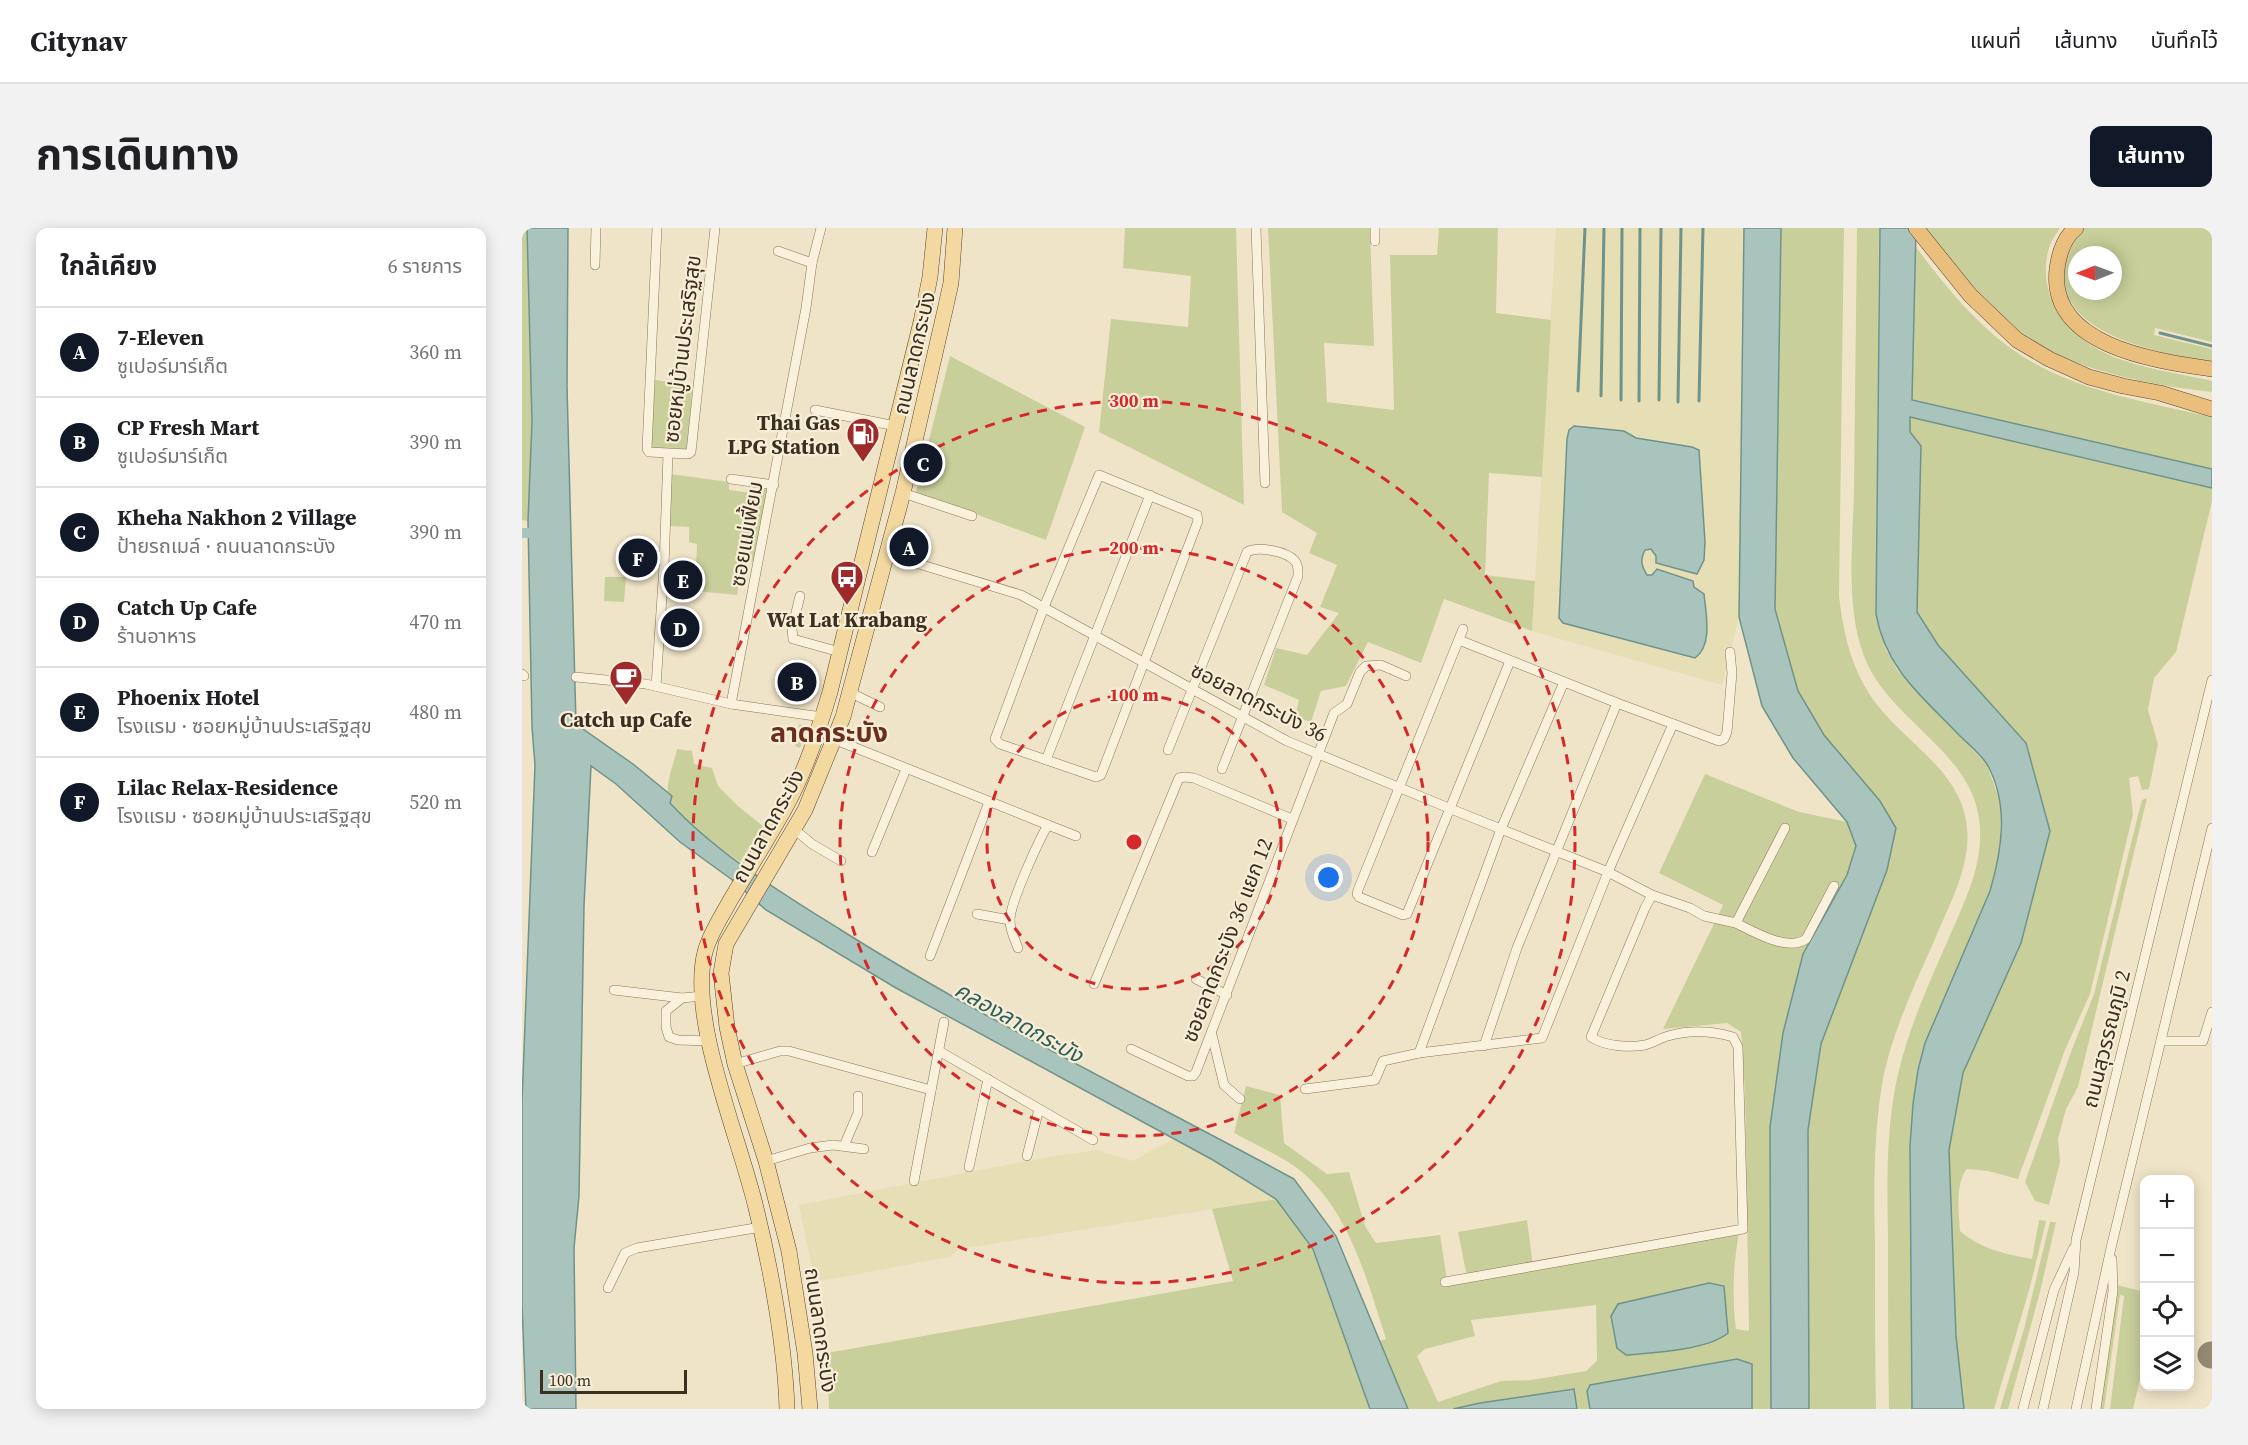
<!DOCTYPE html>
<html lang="th">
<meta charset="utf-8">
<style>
:root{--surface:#fff;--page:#f2f2f2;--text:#202124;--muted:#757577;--line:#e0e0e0;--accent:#111827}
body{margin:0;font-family:"Source Serif 4","Noto Sans Thai",serif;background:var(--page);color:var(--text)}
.controls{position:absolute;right:18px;bottom:18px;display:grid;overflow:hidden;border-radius:12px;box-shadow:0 3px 15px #0003}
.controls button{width:54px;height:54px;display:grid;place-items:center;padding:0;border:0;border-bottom:2px solid var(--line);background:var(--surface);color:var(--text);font:30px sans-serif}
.compass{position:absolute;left:1546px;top:18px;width:54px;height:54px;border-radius:50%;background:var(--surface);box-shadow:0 3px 15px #0003;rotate:269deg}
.scale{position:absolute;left:18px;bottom:15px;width:147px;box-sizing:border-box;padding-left:6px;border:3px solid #3d2e20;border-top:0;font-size:16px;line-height:21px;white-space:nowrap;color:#3d2e20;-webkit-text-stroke:4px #f7eed8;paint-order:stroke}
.you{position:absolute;left:807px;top:650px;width:21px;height:21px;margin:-15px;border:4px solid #fff;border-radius:50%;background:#1a73e8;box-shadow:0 0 0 9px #1a73e833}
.badge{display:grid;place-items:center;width:39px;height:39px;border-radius:50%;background:var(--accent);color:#fff;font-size:20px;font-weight:700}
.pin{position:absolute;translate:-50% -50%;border:3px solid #fff;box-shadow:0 2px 6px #0006}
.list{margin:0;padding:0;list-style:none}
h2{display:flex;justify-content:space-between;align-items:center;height:78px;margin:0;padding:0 24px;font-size:26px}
h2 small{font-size:20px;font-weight:400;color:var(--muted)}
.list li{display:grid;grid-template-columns:39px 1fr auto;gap:18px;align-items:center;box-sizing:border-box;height:90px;padding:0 24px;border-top:2px solid var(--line)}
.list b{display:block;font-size:22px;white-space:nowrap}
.list p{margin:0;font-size:20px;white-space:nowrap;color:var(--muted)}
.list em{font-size:20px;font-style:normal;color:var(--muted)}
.icon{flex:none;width:33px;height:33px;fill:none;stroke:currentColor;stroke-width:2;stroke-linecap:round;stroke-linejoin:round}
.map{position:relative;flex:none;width:1690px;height:1181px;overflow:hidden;border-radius:12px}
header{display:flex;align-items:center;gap:36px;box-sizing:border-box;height:84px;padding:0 30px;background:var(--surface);border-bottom:2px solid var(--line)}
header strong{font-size:28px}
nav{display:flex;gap:33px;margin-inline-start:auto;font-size:21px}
.intro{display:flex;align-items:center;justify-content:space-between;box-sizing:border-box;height:144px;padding:0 36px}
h1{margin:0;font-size:42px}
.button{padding:15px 27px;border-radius:12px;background:var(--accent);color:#fff;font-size:21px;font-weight:700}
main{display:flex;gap:36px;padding:0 36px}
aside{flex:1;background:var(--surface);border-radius:12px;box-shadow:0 3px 15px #0003}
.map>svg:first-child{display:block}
</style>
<header>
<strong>Citynav</strong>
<nav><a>แผนที่</a><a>เส้นทาง</a><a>บันทึกไว้</a></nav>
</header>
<div class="intro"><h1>การเดินทาง</h1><a class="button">เส้นทาง</a></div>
<main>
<aside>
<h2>ใกล้เคียง<small>6 รายการ</small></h2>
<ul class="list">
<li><span class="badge">A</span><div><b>7-Eleven</b><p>ซูเปอร์มาร์เก็ต</p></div><em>360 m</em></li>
<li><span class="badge">B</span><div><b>CP Fresh Mart</b><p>ซูเปอร์มาร์เก็ต</p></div><em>390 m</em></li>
<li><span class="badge">C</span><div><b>Kheha Nakhon 2 Village</b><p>ป้ายรถเมล์ · ถนนลาดกระบัง</p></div><em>390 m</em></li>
<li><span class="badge">D</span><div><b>Catch Up Cafe</b><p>ร้านอาหาร</p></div><em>470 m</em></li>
<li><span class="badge">E</span><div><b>Phoenix Hotel</b><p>โรงแรม · ซอยหมู่บ้านประเสริฐสุข</p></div><em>480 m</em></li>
<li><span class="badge">F</span><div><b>Lilac Relax-Residence</b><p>โรงแรม · ซอยหมู่บ้านประเสริฐสุข</p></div><em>520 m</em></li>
</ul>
</aside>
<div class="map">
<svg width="1690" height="1181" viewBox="0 0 1690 1181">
<rect width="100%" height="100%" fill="#f0e4c8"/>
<g fill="#e6deb5" fill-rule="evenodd">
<path d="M1034,0H1222L1217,389L1200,457L1010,403ZM1052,198L1102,203L1114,210L1170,219L1183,314L1175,346L1135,335L1134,328L1129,320L1123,322L1119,330L1120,339L1124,347L1182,366L1184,413L1037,379L1042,303L1045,211L1047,203Z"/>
<path d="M651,911L691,932L754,971L438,1021L427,1029L293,1054L277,977L526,929L575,922L610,933Z"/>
</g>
<g fill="#c9cf9b" fill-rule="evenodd">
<path d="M0,0H5L10,194L6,293L0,292Z"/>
<path d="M603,0H714L722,277L577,204L589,91L666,99L669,48L601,40Z"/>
<path d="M746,0H848L852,118L802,115L805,174L872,182L868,27H915L917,0H976L974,85L1029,92L1020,249L967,245L963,347L1013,353L1010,403L922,371L899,435L846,414L824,458L799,463L789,494L773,489L777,472L742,457L754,420L785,427L817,385L798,379L815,337L787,325L795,305L760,284Z"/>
<path d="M1259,0H1322L1317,368C1322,407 1329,441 1353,474C1384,516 1439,542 1445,599C1449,638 1428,675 1413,711C1394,754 1372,800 1362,846C1351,903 1352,960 1353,1018C1353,1072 1353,1127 1354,1181H1287L1286,902L1299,816L1365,642L1374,600L1358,573L1302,507L1276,463L1253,381Z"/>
<path d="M1335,0H1357L1354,386L1363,420L1376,443L1465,537L1479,576L1478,620L1468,663L1403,815L1396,842L1388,918L1390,1181H1367C1366,1123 1366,1065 1366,1007C1365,953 1364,899 1376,846C1387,799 1407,755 1426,712C1442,675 1460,641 1458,600C1454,523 1367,495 1342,428C1323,379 1331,313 1332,261C1333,174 1334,87 1335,0Z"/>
<path d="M1402,0H1538C1534,6 1529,13 1527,20C1514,66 1543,105 1583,125C1615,140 1655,145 1690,153V164C1637,158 1583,148 1534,126C1504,112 1477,88 1454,65C1435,46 1419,21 1402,0Z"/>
<path d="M1562,0H1690V114L1633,100L1632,107L1690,121V136C1642,124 1534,109 1542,40C1544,24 1549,11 1562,0ZM1555,27H1591V63H1555Z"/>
<path d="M1394,19C1421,55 1450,92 1487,119C1545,162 1621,173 1690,189V241L1389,172Z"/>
<path d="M428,128L563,199L524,312L394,264Z"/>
<path d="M133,152L170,157L167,221H129Z"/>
<path d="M1388,188L1690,260V273L1654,424L1632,450L1626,482L1636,516L1627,561L1620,562L1616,548L1607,550L1611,586L1568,766L1543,822L1496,951L1466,943L1445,941C1433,954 1437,986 1438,1003C1459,1021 1483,1026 1510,1031L1517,992L1524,993L1508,1059L1472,1181H1442L1434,1108L1427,922L1441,845L1499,715L1528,603L1445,449L1416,417L1395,384L1399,218L1388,204Z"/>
<path d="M148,246L207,254V262L236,266L238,259L248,260L234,334L221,332L215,367L173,363L175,316L167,314V299L146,298Z"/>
<path d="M83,349H104L102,374L82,373Z"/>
<path d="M277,496L286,500L278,520L273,518Z"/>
<path d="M155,521L170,523L172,536L190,540L196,558L217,579L241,598L218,634C200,621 149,589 146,567C144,554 152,535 155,521Z"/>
<path d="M1183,546L1277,584L1325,594L1335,618L1325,647L1281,726L1261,805L1248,899L1249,1181H1230V1136L1065,1164L1068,1181H1055L1052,1161L958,1175L931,1181H886L858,1113L864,1111C845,1052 828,985 780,944C766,931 730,915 712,905L724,858L758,867L762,915L805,946L827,944L843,998L854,1015L918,1007L925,1052L945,1049L936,1004L1005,992L1011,1038L1217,1005C1211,1038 1210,1068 1214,1101L1227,1103L1223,864L1219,804L1205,795L1141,801L1201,677L1137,645ZM1074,1077L1075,1133L1064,1143L1009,1152L979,1153L916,1174L895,1128L903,1121L953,1108L949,1092Z"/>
<path d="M1625,570L1556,859L1544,881L1536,911L1538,934L1527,977L1513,973L1503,954L1549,824L1572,766L1616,587L1620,572Z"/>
<path d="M754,971L791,1021L848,1181H307L305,1125L711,1053L690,981Z"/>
<path d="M1528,994H1534L1518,1064L1486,1181H1478L1502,1101Z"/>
<path d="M1595,1057L1622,1064V1135L1611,1181H1588L1602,1068L1598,1067L1582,1181H1576Z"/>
</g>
<g fill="#a9c4bc" stroke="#6f938a" stroke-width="1.5">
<path d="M5,0H46L45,159L54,496L111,536L150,568L148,575C195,626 260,665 319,702C465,794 621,869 772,951L814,1008L886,1181H848L791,1021L754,971L691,932L374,760L244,682L209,651L158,614L94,556L69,538L62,678L57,968L52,1020L54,1181H4L0,1075V874L13,537L10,499L6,293L10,194Z"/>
<path d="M1222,0H1259L1253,381L1276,463L1302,507L1358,573L1374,600L1365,642L1299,816L1286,902L1287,1181H1249L1248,899L1261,805L1281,726L1325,647L1334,618L1325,594L1271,530L1240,478L1217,389Z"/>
<path d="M1358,0H1394L1390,172L1690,241V260L1388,189V204L1399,218L1395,384L1416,417L1504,515L1528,603L1499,715L1441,845L1427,922L1434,1108L1442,1181H1390L1388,918L1391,876L1396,842L1403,815L1468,663C1480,622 1487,577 1466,538C1460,527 1447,517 1438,508C1401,469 1364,442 1354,386Z"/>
<path d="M1052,198L1102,203L1114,210L1170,219L1177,222L1183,314L1182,332L1175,346L1134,335V328L1129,321L1123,322C1118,332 1119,337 1125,347H1130L1135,341L1171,353L1172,359L1182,366C1184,386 1191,417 1173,430L1041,395L1037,390L1045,211L1047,202Z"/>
<path d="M1187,1055L1202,1058L1206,1105C1186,1122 1131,1125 1104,1127L1095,1120L1089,1088L1096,1076Z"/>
<path d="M1215,1131L1230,1136V1181H1068L1065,1163L1068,1157Z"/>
<path d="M1052,1161L1055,1181H931L958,1175Z"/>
</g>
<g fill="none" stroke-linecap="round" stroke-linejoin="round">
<g stroke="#6f938a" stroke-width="3">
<path d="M1638,105L1690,118"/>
<path d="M1056,163L1063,0"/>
<path d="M1079,168L1082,0"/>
<path d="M1099,172L1100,0"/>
<path d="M1137,172L1139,0"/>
<path d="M1117,173L1118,0"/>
<path d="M1177,173L1181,0"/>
<path d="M1156,174L1159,0"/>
</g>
<path stroke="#a9c4bc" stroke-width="10" d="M0,305H20"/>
<path stroke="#968974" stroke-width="27" d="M1689,1127H1690"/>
<g stroke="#8d765c" stroke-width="10">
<g id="minor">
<path d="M135,0L125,221L127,224L166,226L169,224L193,0"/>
<path d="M734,0L743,255"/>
<path d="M853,0V13"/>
<path d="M256,23L290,35"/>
<path d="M73,37L74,0"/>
<path d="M293,182L374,198"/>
<path d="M577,247L675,287L676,293L579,547L574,549L478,516L473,511L522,379Z"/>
<path d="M209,251L252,257"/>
<path d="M381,265L450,288"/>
<path d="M364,326L499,367L765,513L929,581L1086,644L1130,667L1168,680L1182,688L1214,695L1263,600"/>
<path d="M278,368L270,401L271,411L318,424"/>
<path d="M941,401L836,662L835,666L837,669L881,687L885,686L988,433"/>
<path d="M937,412L1095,475L1197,513L1202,511L1205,504L1210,445L1208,424"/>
<path d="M0,446L2,448"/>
<path d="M54,449L124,456L209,476L300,489"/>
<path d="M134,458L142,338L146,226"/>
<path d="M329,465L358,479"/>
<path d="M209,476L284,80L290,35L299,0"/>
<path d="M314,512L526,597C517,612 487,677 488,693C488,702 493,712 496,720"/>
<path d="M646,522L725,324C736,318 764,323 773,333C777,338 776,343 776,348L700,541"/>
<path d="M524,532L628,267"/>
<path d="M526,597L554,608"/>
<path d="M272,601L290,616L319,633"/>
<path d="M350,624L384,541"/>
<path d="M455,686L488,692"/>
<path d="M1214,695C1232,704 1266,724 1284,711L1312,658"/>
<path d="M408,728L467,574"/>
<path d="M674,751L705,767"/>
<path d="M572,756L657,550L662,549L672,550L770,591"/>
<path d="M92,762L160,770L180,768"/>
<path d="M160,770L144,783V799L147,809L156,812L188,813"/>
<path d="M690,807L702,857L718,871"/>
<path d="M1639,813H1681L1690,784"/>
<path d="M962,818L995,720L1095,475"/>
<path d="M609,821L666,848H671L674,844L812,485L825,476L838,444L844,438L859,437L884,448"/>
<path d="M417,823L571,912"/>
<path d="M897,825L1020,810L1086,644L1151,496"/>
<path d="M213,836L258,823H267L409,862"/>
<path d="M783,861L853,852L861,833L897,825L979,601L1042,454"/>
<path d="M322,918L336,885V868"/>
<path d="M505,928L517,881"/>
<path d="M244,933L288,920L311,917L342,921"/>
<path d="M447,939L466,851"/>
<path d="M392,953L422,794"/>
<path d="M923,1054L1221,1001L1216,819L1211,809C1190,803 1167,802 1146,808C1138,810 1131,815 1123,817C1107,820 1082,818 1069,809L1123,680L1130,667"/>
<path d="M86,1060L103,1025L115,1020L239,999"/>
<path d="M1501,1181L1532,1062L1551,1021"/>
<path d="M1521,1181L1552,1044L1554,1012L1690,452"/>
<path d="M1554,1181L1589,1020L1690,600"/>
<path d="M1574,1181L1591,1063L1590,1031"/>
</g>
</g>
<g stroke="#5b4430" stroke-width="16">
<g id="primary">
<path d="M265,1181C263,1118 249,1041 234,980C218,911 166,791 183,724C188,705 200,688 209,671C227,641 245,612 262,582C283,545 296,504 308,464L399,94L408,49L413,0"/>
<path d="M288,1181L283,1125L267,1023L244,933L213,836L205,799L199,745L204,716L283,582L321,489L381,265L423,82L429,55L433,0"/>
</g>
</g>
<g stroke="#5b4430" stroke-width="16">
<g id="trunk">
<path d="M1394,0L1448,67L1495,112L1527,131L1567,149L1601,158L1638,165L1690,181"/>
<path d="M1554,0C1541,10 1537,26 1535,41C1526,119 1636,133 1690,141"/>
</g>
</g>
<use href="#minor" stroke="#faf1dc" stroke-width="9"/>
<use href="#primary" stroke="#f3d9a0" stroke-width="15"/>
<use href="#trunk" stroke="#eabe7c" stroke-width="15"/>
</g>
<g fill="none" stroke="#d62828" stroke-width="3" stroke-dasharray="10 8">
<circle cx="612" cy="614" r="147"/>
<circle cx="612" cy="614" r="294"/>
<circle cx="612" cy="614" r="441"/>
</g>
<defs>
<g id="fuel-pin" transform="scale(1.725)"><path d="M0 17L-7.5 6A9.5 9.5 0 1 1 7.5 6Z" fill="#9e2a2b" stroke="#f7eed8"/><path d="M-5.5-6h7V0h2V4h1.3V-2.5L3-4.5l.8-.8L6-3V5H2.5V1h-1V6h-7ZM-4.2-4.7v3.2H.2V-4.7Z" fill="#fff"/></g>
<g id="bus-pin" transform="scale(1.725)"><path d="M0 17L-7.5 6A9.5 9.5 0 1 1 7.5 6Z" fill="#9e2a2b" stroke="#f7eed8"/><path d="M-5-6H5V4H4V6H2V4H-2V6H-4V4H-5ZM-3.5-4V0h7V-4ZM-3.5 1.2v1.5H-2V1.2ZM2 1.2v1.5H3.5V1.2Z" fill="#fff"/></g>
<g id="cafe-pin" transform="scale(1.725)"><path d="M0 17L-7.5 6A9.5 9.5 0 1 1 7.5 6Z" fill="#9e2a2b" stroke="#f7eed8"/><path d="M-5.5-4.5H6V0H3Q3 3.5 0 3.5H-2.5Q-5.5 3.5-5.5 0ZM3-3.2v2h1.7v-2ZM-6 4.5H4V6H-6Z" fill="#fff"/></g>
</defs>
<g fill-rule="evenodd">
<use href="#fuel-pin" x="341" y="206"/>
<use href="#bus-pin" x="325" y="349"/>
<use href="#cafe-pin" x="104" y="449"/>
</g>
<g text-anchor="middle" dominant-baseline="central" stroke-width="4.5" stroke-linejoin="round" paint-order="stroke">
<g font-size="21" fill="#3d2e20" stroke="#f7eed8">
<text transform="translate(160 121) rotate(-83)">ซอยหมู่บ้านประเสริฐสุข</text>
<text transform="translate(392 125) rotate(-77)">ถนนลาดกระบัง</text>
<text transform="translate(224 306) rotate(-80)">ซอยแม่เฟี้ยม</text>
<text transform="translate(737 474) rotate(27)">ซอยลาดกระบัง 36</text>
<text transform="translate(246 598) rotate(-61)">ถนนลาดกระบัง</text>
<text transform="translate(705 712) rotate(-69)">ซอยลาดกระบัง 36 แยก 12</text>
<text transform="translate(1584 811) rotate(-76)">ถนนสุวรรณภูมิ 2</text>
<text transform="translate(299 1102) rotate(82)">ถนนลาดกระบัง</text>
</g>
<g font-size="21" font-weight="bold" fill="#3d2e20" stroke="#f7eed8">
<text x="318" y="194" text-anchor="end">Thai Gas<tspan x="318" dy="24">LPG Station</tspan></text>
<text x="325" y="391">Wat Lat Krabang</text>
<text x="104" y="491">Catch up Cafe</text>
</g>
<g font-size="22" font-style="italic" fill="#2f5d5a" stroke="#f7eed8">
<text transform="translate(497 794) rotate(29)">คลองลาดกระบัง</text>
</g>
<g font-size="27" font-weight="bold" fill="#6b2e1e" stroke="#f7eed8">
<text x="307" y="504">ลาดกระบัง</text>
</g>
</g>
<circle cx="612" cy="614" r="9" fill="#d62828" stroke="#f7eed8" stroke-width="3"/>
<g font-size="18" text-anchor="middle" font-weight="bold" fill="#d62828" stroke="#f7eed8" stroke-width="4.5" stroke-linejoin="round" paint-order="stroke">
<text x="612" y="179">300 m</text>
<text x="612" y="326">200 m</text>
<text x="612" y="473">100 m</text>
</g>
</svg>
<div class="controls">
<button>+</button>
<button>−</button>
<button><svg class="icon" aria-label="locate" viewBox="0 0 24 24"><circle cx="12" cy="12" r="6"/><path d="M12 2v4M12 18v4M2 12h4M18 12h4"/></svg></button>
<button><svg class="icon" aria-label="layers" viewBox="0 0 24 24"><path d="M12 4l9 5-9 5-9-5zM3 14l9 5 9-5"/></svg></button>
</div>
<svg class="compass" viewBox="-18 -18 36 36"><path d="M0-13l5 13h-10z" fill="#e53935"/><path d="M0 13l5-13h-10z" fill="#757577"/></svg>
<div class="scale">100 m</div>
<div class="you"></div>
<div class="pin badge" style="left:387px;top:319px">A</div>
<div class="pin badge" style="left:275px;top:454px">B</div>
<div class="pin badge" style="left:401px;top:235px">C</div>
<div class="pin badge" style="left:158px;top:400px">D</div>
<div class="pin badge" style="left:161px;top:352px">E</div>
<div class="pin badge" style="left:116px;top:330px">F</div>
</div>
</main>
